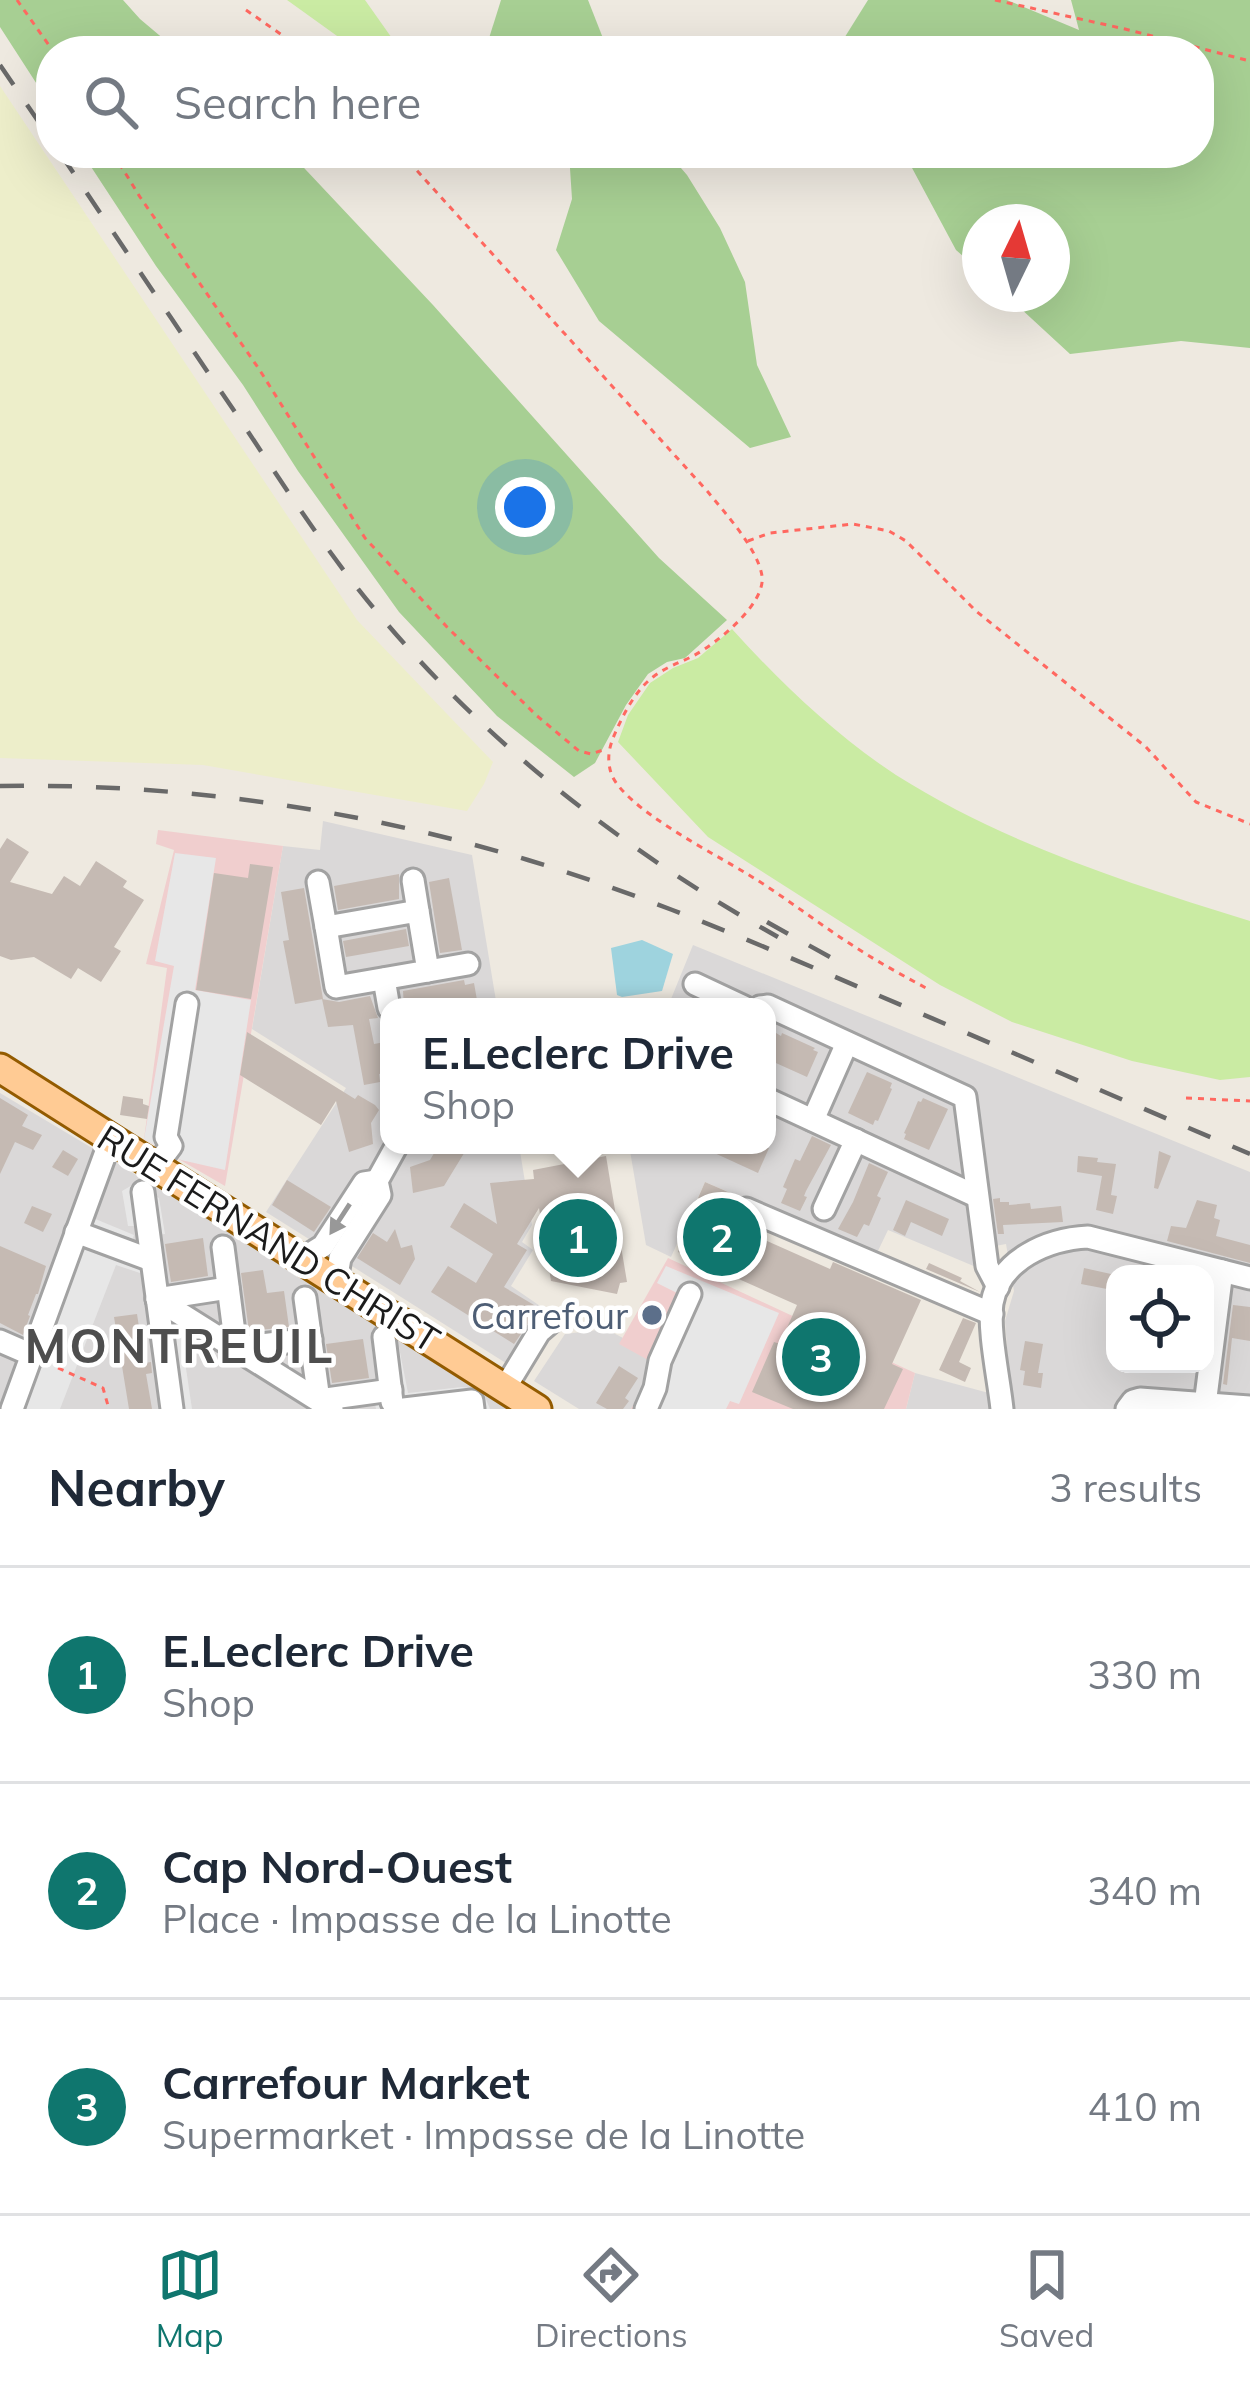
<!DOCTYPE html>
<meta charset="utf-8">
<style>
:root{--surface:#fff;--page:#f6f6f7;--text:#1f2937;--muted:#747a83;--line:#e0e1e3;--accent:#0f766e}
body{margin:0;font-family:Mulish,sans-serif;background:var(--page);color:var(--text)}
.controls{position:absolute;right:36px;bottom:36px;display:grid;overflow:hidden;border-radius:24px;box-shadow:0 12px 48px #0002}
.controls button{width:108px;height:108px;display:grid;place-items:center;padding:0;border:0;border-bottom:3px solid var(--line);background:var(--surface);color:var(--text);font:60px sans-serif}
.compass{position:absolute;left:962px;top:204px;width:108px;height:108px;border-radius:50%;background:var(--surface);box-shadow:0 12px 48px #0002;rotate:5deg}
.you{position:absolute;left:525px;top:507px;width:42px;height:42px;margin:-30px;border:9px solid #fff;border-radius:50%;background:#1a73e8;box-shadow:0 0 0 18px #1a73e833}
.badge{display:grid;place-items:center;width:78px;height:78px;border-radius:50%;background:var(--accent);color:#fff;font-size:39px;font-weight:700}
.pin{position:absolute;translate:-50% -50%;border:6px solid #fff;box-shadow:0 3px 12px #0006}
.popup{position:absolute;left:380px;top:998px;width:396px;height:156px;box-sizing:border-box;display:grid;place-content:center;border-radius:24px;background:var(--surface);filter:drop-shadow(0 3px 9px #0005);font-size:39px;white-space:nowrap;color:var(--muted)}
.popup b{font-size:45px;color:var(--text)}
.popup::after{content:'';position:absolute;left:50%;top:100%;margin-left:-24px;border:24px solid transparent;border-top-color:var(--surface)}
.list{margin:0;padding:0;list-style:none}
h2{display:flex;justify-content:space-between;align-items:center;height:156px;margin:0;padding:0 48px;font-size:51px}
h2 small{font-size:39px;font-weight:400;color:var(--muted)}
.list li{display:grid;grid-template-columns:78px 1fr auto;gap:36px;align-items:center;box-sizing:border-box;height:216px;padding:0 48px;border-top:3px solid var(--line)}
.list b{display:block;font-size:45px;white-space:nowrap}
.list p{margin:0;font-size:39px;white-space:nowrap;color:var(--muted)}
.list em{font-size:39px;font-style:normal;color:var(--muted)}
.icon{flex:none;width:66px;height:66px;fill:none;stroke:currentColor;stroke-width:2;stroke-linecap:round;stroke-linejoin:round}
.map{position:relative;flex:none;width:1250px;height:1409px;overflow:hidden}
.search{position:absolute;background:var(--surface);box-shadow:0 12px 48px #0002;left:36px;right:36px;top:36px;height:132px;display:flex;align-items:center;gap:30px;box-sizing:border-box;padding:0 42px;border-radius:48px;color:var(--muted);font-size:45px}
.sheet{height:804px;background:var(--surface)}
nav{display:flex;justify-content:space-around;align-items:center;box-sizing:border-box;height:168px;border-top:3px solid var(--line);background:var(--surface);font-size:33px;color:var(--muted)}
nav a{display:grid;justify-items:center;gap:6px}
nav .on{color:var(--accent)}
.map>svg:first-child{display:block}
</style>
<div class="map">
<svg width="1250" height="1409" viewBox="0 0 1250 1409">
<rect width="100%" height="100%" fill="#eee9e0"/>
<g fill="#dad8d8" fill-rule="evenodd">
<path d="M323,821L472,855L497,1007H389V1145H519L532,1225L522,1242L533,1250L511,1286L543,1308L509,1365L266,1212L346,1088L252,1029L283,846L320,850Z"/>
<path d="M693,945L1250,1172V1409H906L915,1373L1011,1399L1005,1321L1014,1291L1006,1244L974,1250L976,1267L888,1230L876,1255L705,1182L671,1257L646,1245L629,1145H767V1007H634L671,999ZM1115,1274H1205V1364H1115Z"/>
<path d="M0,1093L92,1148L519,1409H0Z"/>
<path d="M606,1329L623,1338L620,1344L648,1359L641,1392L631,1409H579L534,1381L565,1334Z"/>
</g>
<g fill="#f0cece">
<path d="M158,830L283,846L225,1186L144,1139L167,968L146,964L174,850L156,844Z"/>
<path d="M668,1258L915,1373L906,1409H631L641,1392L648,1360L619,1344Z"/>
</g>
<path fill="#edeeca" d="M0,86L357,620L493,762L484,784L467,811L203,765L0,758Z"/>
<g fill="#caeba3">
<path d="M287,0H365L401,51H358Z"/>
<path d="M732,629C781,683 835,735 896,775C1005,844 1128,883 1250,921V1077L1220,1080L1132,1061L1012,1022L940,985L708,837L618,742L628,715L650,683L673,668L698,658Z"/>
</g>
<g fill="#a7cf93">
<path d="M0,0H123L140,19L178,51H51V106L0,27Z"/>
<path d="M501,0H588L608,51H485Z"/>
<path d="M868,0H1007L1079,30L1071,0H1250V348L1181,341L1070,354L1005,294H1052V222H980V271L956,250L904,153H1199V51H849L843,40Z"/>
<path d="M82,153H290L433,305L659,558L727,620L685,658L667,662L648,674L626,705L595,763L574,777L497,716L399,612L298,471L243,385L156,266Z"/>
<path d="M569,153H668L687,175L720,228L745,282L757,365L791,437L750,448L599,321L556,250L572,199Z"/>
</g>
<g fill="#e7e7e7">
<path d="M175,853L216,858L195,990L251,1000L225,1170L181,1160L144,1139L174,966L155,961Z"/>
<path d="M134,1184L159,1198L165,1234L137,1237L136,1226H128L122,1191Z"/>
<path d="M93,1218L134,1235L130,1248L146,1255L140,1273L116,1265L60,1409H23Z"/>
<path d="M666,1266L779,1313L739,1404L730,1401L726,1409H646L681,1295L657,1283Z"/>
<path d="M180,1328L192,1409H172L161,1331Z"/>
<path d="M399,1347L408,1393L462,1387L475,1389L484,1394L490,1409H376L373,1393L378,1391L372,1350Z"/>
</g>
<path fill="#9ed3de" d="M642,940L673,954L662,991L622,997L617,995L611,948Z"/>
<g fill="#c5bab3">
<path d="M7,838L29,852L10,882L52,894L64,876L80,886L96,861L127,881L123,887L144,900L114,947L121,951L101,982L78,968L71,979L34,957L11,960L0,956V849Z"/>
<path d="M250,864L273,867L251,999L196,990L214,873L248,878Z"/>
<path d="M399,874V899L338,910L334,886Z"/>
<path d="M449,878L462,950L440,953L429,882Z"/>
<path d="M304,888L323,999L295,1004L283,941L289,940L281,892Z"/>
<path d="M406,929L409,946L346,957L343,941Z"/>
<path d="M464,980L465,985L474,983L477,1000L437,1007H404L403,991Z"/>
<path d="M370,996L378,1018L369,1019L374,1044L385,1042L389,1072L379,1074L380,1082L364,1085L353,1025L328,1027L322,999L339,1002Z"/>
<path d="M247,1032L355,1099L358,1095L375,1105L379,1110L371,1123L373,1144L349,1152L336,1101L321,1125L240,1075Z"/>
<path d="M776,1033L781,1036L782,1033L815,1048L813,1050L818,1052L807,1077L767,1059Z"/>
<path d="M867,1072L892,1083L890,1088L892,1089L878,1121L875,1120L873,1125L848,1113Z"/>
<path d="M123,1096L143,1099V1104L149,1106L147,1119L120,1115Z"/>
<path d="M0,1098L28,1115L22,1126L42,1135L33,1150L15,1142L0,1174Z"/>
<path d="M923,1098L948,1109L929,1150L904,1139L906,1134L904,1133L910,1120L918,1101L921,1102Z"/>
<path d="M812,1136L831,1145L806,1191L804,1196L807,1197L800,1211L781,1203L787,1189L783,1187L795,1159L800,1161Z"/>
<path d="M439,1145H469L444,1186L413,1193L410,1167L430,1160Z"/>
<path d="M697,1145H762L769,1148L758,1173Z"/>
<path d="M63,1150L78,1159L68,1176L52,1167Z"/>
<path d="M1159,1151L1171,1156L1158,1189L1154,1188Z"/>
<path d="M606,1156L627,1282L620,1283L617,1294L551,1281L539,1208L517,1244L527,1250L504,1287L539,1308L514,1344L431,1292L448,1266L476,1283L493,1254L450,1227L464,1203L497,1224L490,1183L534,1179L533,1170Z"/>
<path d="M1078,1156L1098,1158L1097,1162L1116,1164L1111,1195L1117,1196L1113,1214L1096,1210L1102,1176L1077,1172Z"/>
<path d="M869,1163L888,1172L877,1196L881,1198L869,1226L864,1224L857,1237L838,1229L853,1202Z"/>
<path d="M287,1180L331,1207L314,1232L272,1205Z"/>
<path d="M705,1182L735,1195L724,1222L830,1269L833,1262L921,1300L892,1364L903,1369L884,1409H793L752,1392L774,1342L780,1344L797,1305L678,1252L702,1200L698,1198Z"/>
<path d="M1000,1198V1202H1009V1205L1030,1203L1031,1209L1061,1206L1063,1222L1003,1225L1004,1234H998L993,1199Z"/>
<path d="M906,1200L949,1219L942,1236L911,1222L905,1236L893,1230Z"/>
<path d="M1197,1200L1217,1205L1214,1218L1220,1220L1216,1236L1250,1245V1263L1167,1241L1171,1226L1186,1228Z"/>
<path d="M32,1206L52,1214L43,1232L24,1223Z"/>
<path d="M395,1229L401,1248L412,1245L415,1259L400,1285L357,1258L373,1233L387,1242Z"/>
<path d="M203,1238L208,1276L171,1282L165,1244Z"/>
<path d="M0,1246L46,1266L38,1294H36L28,1315L30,1316L23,1335L0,1323Z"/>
<path d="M929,1263L962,1278L960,1281L980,1292L926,1269Z"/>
<path d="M1084,1268L1111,1274L1107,1289L1081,1284Z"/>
<path d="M263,1270L267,1293L284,1291L289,1327L249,1331L241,1273Z"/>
<path d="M649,1301L666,1311L656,1329L639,1319Z"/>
<path d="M1233,1305L1250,1307V1341L1232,1338L1227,1385L1223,1384Z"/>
<path d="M137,1314L139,1327L146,1326L147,1337L140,1338L145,1363L151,1362L152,1373L146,1374L152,1409H129L114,1317Z"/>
<path d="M963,1318L976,1323L959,1362L971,1368L965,1382L939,1370Z"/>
<path d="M363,1339L369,1378L332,1383L326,1344Z"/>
<path d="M1025,1341L1043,1344L1038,1373H1043L1041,1388L1023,1385L1025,1371L1020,1370Z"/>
<path d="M619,1366L638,1378L625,1398L629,1401L623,1409H607L596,1403Z"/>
</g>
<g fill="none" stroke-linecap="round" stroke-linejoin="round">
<g stroke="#a2a2a2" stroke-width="27">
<g id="minor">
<path d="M413,880L418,911"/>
<path d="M318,882L326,927"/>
<path d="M418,911L428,971L336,987L326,927Z"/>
<path d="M428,971L468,964"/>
<path d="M384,979L389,1008"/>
<path d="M695,984L744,1007"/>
<path d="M760,1007L768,1006L965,1097L987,1266L998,1287"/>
<path d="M767,1099L976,1196"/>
<path d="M813,1120L847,1043"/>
<path d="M156,1166L171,1146L166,1137L187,1004"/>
<path d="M143,1192L172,1409"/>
<path d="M746,1209L992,1314"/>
<path d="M824,1209L856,1140"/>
<path d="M76,1232L151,1260"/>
<path d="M223,1247L236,1348L311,1339"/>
<path d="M302,1259L323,1246L364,1183L377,1181"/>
<path d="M336,1281L340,1258L380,1195L377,1181L397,1145"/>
<path d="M305,1298L319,1400L391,1390"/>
<path d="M157,1299L332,1409"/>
<path d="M157,1299L228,1288"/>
<path d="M384,1337L392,1402"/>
<path d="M0,1341L32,1355"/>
<path d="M505,1388L539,1332L553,1320"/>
<path d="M1205,1405L1222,1271"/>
<path d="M12,1409L111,1138"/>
<path d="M404,1409L472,1401L473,1409"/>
<path d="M646,1409L655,1388L660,1361L690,1294"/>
<path d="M1002,1409C999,1380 988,1330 992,1303C1000,1259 1048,1239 1088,1237L1250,1278"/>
<path d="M1127,1409L1133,1401L1140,1399L1250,1407"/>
</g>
</g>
<g stroke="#935b00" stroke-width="33">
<path id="major" d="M0,1068L537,1409"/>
</g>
<g stroke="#ff6860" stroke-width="3" stroke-dasharray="6 6" stroke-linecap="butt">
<path d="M17,0L53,51"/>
<path d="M995,0L1125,29L1250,61"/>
<path d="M246,10L305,51"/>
<path d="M113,153L140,197L259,369L365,538L447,627L536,715L579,751L591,754L606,749"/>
<path d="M401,153L708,492C725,513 758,549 762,576C766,604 716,644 693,656C679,663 666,667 653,677C637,689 625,711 617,729C610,744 606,756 611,773C623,808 717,855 749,875C785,897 819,924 855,947C878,962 902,975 926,988"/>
<path d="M748,541L770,533L853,524L889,531L906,541L976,611L1146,747L1196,802L1250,824"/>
<path d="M1186,1098L1250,1101"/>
<path d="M58,1368L103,1388L109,1409"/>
</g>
<use href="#minor" stroke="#fff" stroke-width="21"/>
<use href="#major" stroke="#ffcb94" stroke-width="27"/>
<g stroke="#696969" stroke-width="4.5" stroke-dasharray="24 24" stroke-linecap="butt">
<path d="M0,65L51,140"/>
<path d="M60,153C119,241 179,330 239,418C284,486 329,556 382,618C492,749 630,854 778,937"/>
<path d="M0,786C178,783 358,809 528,860C647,896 761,945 875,994C1000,1047 1125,1101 1250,1154"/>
<path d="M767,922L846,966"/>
</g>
</g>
<defs><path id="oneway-solid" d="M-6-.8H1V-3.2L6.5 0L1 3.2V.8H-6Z" transform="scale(3)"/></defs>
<use fill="#989898" href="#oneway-solid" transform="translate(340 1219) rotate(123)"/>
<circle fill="#5c6f8a" stroke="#fff" stroke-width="4.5" cx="652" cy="1315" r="12"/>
<g text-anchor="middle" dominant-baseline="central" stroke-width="9" stroke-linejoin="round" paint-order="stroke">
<g font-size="36" fill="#1b1b1b" stroke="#fff">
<text transform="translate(269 1238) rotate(32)">RUE FERNAND CHRIST</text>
</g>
<g font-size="36" fill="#4e5e75" stroke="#fff" text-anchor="end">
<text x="628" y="1315">Carrefour</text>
</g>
<g font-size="48" font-weight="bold" letter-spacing="3" fill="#4e4e4e" stroke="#fff">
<text x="180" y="1345">MONTREUIL</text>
</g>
</g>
</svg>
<div class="controls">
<button><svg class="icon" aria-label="locate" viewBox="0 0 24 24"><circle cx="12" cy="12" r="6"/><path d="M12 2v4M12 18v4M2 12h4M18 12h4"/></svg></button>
</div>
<svg class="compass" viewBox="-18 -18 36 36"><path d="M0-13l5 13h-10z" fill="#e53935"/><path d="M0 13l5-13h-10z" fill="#747a83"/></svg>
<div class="you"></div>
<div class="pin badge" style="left:578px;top:1238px">1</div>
<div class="popup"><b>E.Leclerc Drive</b>Shop</div>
<div class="pin badge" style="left:722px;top:1237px">2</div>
<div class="pin badge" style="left:821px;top:1357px">3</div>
<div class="search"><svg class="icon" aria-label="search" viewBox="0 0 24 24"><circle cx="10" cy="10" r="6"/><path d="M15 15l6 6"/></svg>Search here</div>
</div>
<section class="sheet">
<h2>Nearby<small>3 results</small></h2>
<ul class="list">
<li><span class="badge">1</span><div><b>E.Leclerc Drive</b><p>Shop</p></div><em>330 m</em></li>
<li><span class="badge">2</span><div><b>Cap Nord-Ouest</b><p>Place · Impasse de la Linotte</p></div><em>340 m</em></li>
<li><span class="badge">3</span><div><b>Carrefour Market</b><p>Supermarket · Impasse de la Linotte</p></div><em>410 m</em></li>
</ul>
</section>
<nav>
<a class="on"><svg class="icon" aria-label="map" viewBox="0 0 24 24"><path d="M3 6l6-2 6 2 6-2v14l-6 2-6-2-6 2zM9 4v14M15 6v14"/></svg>Map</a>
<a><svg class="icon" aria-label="directions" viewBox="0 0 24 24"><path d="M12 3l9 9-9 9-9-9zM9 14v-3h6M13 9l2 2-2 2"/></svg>Directions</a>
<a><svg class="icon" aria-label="saved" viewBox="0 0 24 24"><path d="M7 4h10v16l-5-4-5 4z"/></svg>Saved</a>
</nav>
